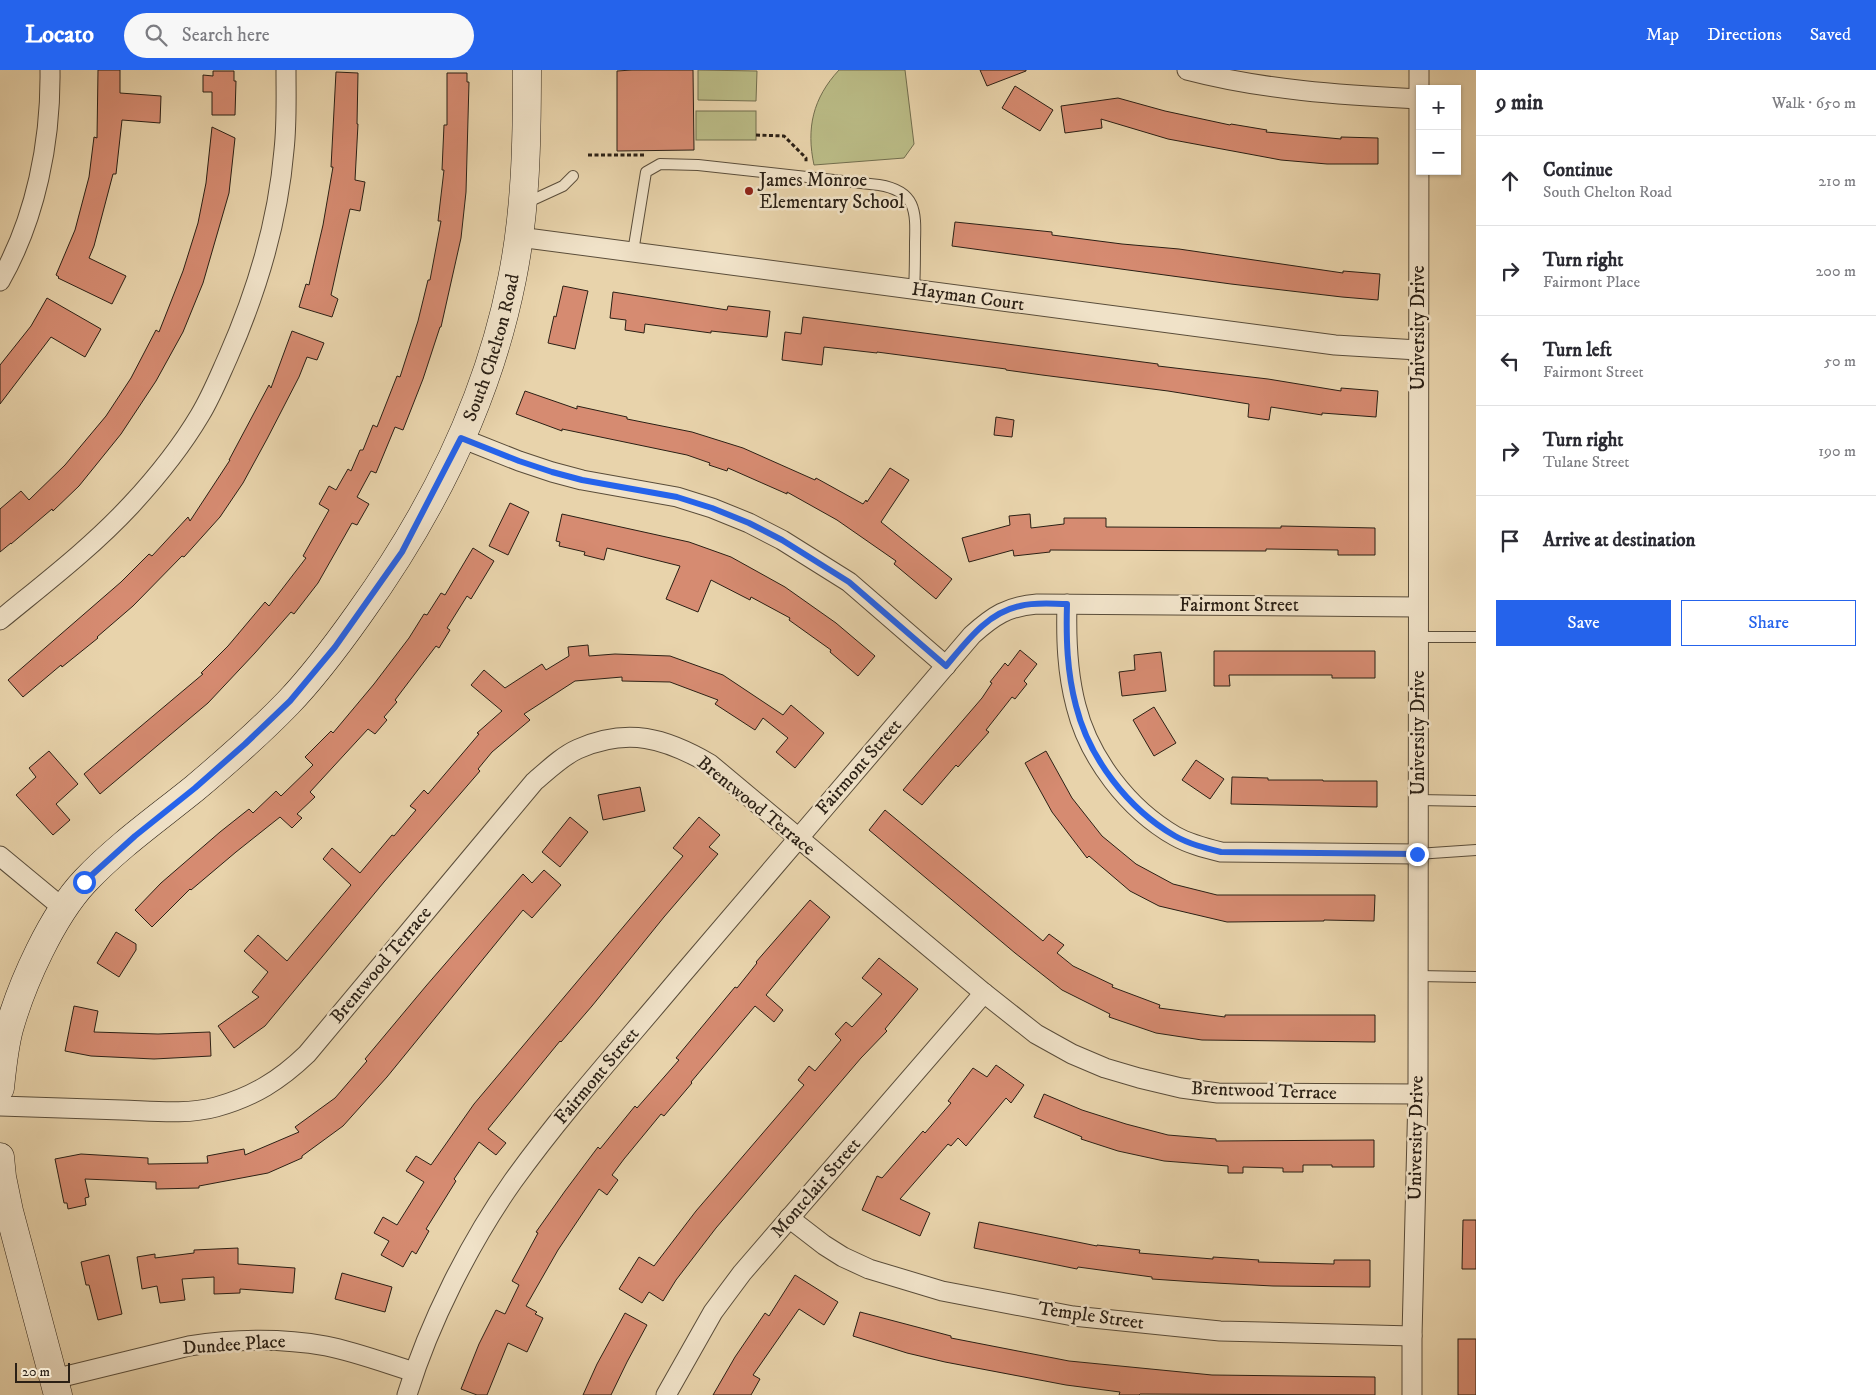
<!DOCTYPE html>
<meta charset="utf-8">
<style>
:root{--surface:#fff;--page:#f7f7f7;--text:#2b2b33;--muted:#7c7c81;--line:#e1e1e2;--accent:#2563eb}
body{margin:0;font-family:"IM FELL DW Pica",serif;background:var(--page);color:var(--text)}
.controls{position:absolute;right:15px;top:15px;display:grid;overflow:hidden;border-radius:0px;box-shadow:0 1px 4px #0004}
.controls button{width:45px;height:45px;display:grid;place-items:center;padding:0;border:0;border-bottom:1px solid var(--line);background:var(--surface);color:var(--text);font:25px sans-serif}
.scale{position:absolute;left:15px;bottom:12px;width:55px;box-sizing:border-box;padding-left:5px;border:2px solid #2b2015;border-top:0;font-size:14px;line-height:18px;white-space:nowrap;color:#2b2015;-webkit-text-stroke:4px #f0e2c8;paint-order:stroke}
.stop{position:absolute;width:15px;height:15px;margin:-11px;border:4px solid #2563eb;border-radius:50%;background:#fff}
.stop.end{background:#2563eb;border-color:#fff;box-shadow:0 1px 5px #0008}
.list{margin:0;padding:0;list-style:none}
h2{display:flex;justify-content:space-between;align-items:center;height:65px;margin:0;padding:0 20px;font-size:21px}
h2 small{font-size:16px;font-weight:400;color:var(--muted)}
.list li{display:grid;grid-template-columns:32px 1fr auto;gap:15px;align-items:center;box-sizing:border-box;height:90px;padding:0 20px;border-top:1px solid var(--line)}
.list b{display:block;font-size:19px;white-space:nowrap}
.list p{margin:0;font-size:16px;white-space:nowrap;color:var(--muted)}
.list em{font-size:16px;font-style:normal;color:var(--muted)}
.actions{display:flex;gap:10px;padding:15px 20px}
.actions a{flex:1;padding:11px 0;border:1px solid var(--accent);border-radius:0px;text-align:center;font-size:18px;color:var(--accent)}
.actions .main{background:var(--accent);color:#fff}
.icon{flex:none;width:28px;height:28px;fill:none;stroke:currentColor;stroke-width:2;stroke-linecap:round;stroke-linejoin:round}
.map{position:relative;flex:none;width:1476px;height:1325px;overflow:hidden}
header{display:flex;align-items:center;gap:30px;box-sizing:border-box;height:70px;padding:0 25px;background:var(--accent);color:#fff}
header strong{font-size:24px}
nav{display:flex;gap:28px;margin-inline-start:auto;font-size:18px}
.search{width:350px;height:45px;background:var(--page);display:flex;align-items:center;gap:12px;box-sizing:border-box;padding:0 18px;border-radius:28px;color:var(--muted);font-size:19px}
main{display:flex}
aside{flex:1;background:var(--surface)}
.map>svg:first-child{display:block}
</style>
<header>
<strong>Locato</strong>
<div class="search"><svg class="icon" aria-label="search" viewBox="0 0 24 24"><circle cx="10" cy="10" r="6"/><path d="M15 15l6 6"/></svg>Search here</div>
<nav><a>Map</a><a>Directions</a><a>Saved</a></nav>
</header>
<main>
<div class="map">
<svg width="1476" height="1325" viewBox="0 0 1476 1325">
<rect width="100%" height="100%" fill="#e8d3ab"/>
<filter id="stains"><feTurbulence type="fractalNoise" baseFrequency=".004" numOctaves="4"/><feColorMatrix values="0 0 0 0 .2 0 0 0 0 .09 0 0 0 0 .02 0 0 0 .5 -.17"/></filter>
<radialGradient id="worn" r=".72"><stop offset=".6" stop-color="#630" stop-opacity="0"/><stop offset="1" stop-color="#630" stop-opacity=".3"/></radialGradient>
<g fill="#babb86" stroke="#726e4e">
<path d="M698,0L757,1L756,31L698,30Z"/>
<path d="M839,0H905L914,74L904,88L814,95C806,58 813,28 839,0Z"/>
<rect x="696" y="41" width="60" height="29"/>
</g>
<g fill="#d68b71" stroke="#2b2015">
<path d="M98,0H120V23L161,26L160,53L122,50L116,104H113L94,176L89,188L126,206L112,234L58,208L59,207L56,205L75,160L89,107L94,67L97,68Z"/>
<path d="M632,0H693L694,80L617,81V1Z"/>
<path d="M980,0H1026V1L987,16Z"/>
<path d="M213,1H234V11H236L235,45H212V22H203V5L213,6Z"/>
<path d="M336,2L358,3L357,54H358L355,110L365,112L360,141L350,139L331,225L338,229L332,247L299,237L306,214L309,215L323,155L333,97H331Z"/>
<path d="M447,3H467V12H469L466,122L461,168L441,257H440L423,309L403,360L395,357L376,403L371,401L357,427L369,434L357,455L352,453L318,513L294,544L291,542L255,583L208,633L100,724L84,704L203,604L201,603L228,576L265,532L269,536L306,488L303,486L329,440L319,434L329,416L336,420L348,399L351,401L360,380H363L373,355L377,357L397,306L400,307L418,251L428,210H430L441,151H438L444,100H442L444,55H447Z"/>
<path d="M1015,16L1053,40L1040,61L1002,38Z"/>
<path d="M1118,28L1165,41L1230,55L1231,54L1267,60L1266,62L1341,69V67L1378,68V94H1327L1281,90L1168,69L1101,49L1102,58L1065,63L1061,36Z"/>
<path d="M212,57L235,68L229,123L203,213L183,262L156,311L121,364L79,416L53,441L52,439L11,474V473L0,482V439L21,421L29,430L65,395L106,346L131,308L156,260L159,262L183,201L198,153L206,113Z"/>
<path d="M955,152L1052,162V165L1122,174L1179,179L1343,203V201L1380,204L1378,230L1342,227L1231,214L952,176Z"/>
<path d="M563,216L588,221L575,279L548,273L554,246L556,247Z"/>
<path d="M613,222L727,240L728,236L770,241L767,267L711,261V263L645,254L644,263L625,260L626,250L610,248Z"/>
<path d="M47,228L101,259L85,287L51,267L0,334V295L31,256Z"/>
<path d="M803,247L1158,294V296L1268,309L1341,321V318L1378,321L1376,347L1322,343V345L1271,337L1269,350L1248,347L1249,334L1168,321L1042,305L1006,300V299L877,282V283L824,277L822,295L782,290L785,262L801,264Z"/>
<path d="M292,261L324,273L317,290L307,287L299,307L267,369L243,413L220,447L184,487L182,486L133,536L97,567L98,568L62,597L61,595L23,627L8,610L121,512L149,484L152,486L188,447L190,451L230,390H229L269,315L271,318Z"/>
<path d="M525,321L577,339V336L627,347V349L692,362L743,378L815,410L816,408L863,434L866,430L867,432L890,398L909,410L881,452L952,509L936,529L894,494L896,491L837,450L787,422V424L728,398L727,401L709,395L710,393L687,385L562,359V361L516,344Z"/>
<path d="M996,347L1014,350L1012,367L994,365Z"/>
<path d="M510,433L529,442L508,485L489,476Z"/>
<path d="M562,444L689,472L731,487L785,517L836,553L875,586L858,606L830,582L831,580L789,550L790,548L751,527L750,530L711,510L698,542L666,529L680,496L607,478L604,490L584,485L585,482L559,476L560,472L556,471Z"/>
<path d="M1030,444L1031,458L1064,454V448H1106V457L1281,458V456L1375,458V485H1338V480L1266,479V481L1050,480V482L1014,486L1013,480L969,492L962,468L1010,455L1009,446Z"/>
<path d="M473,478L494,491L471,529L467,526L447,558L450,560L439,578L436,576L395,630L397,632L384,647L387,650L375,664L368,659L310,722L315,727L297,744L302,748L292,758L280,747L236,782L191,820L190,819L152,857L135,840L161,813L220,762L249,739L253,743L276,721L281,726L313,695L305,687L331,661L333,663L374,614L409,568L424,544L427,545L441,523L445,525Z"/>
<path d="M588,575L589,586L615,584L670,586L723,605L783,645L791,635L824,663L795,698L776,682L788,668L763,648L755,660L715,634L718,630L670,612L622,611V607L575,611L524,644L530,650L492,682L478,699L480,701L384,812L265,956L234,978L218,956L259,927L252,922L268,902L244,881L258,865L287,891L351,815L323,789L332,778L360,803L392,765L394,766L416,740L410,736L424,720L428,724L479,664L477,663L502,641L471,615L484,600L505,618L542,594L546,600L569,586L568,577Z"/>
<path d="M1020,580L1037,594L1024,611L1027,614L1015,629L1012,627L986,660L989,662L958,697L956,695L922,735L903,720L982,628L992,613L990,612L1005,593L1008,596Z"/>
<path d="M1214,581H1375V608H1332V605H1229L1230,616H1214Z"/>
<path d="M1161,582L1166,621L1122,626L1119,602L1135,600L1134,585Z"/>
<path d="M1154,637L1176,673L1154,686L1133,650Z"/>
<path d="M49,681L78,714L56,734L70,750L53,765L16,725L36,707L29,698Z"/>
<path d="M1046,681L1072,728L1102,766L1136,794L1173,814L1217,825H1375L1374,851L1324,850V851L1227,852L1159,836L1130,821L1089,786L1087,788L1052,742L1025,693Z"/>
<path d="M1196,690L1224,709L1210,729L1182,710Z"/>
<path d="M1232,707L1268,708V710H1323V711H1377V737L1231,734Z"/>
<path d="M640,717L645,741L603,750L598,725Z"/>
<path d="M885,740L1043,871L1049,864L1064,875L1057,883L1073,896L1113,915L1112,917L1160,935L1159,938L1225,947V945H1375V972L1202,970L1156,963L1109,947L1110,944L1062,920L1015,883L869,760Z"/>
<path d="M570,747L588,762L560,797L542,782Z"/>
<path d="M699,747L720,765L709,777L718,784L664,847L592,936L561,972L560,971L488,1059L506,1073L496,1085L479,1072L454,1109L456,1111L426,1159L429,1161L416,1184L412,1181L403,1197L381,1185L389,1171L374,1163L383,1147L397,1155L424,1112L406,1101L416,1086L431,1095L474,1034L683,786L673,778Z"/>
<path d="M544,800L561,815L532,848L523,840L387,1007L343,1056L302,1086V1088L268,1103L199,1116V1118L156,1119V1112L85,1109L89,1127L85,1128L86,1135L68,1139L67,1133H64L55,1089L81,1084L148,1088V1094L208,1093L207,1086L244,1079L245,1085L299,1062L295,1057L335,1028L367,991L365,989L426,916L523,804L532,813Z"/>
<path d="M810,830L830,847L766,925L783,940L774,952L755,936L691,1012L692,1013L664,1046L661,1044L624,1089L612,1105L618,1110L607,1125L599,1119L558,1180L526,1236L537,1242L535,1244L543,1248L527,1282L508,1273L487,1325H477L461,1319L479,1274L496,1240L505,1244L519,1215L512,1211L538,1163L536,1162L565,1121L598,1077L600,1079L635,1036L637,1038L679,990L676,988L735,917L737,918L757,893L756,892Z"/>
<path d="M116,862L136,874V880L119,907L97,893Z"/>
<path d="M879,888L918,919L885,959L887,961L861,988L716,1158L676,1210L663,1231L649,1222L642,1233L619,1219L639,1187L654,1196L696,1141L804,1015L798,1010L809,996L815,1001L841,970L835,964L846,952L852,957L882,924L862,908Z"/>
<path d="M74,936L98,941L94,962L158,964L210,962L211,986L154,989L91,986L65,981Z"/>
<path d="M996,995L1024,1015L1011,1033L1006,1028L966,1076L958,1068L951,1076L948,1074L900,1129L930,1143L920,1166L862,1140L877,1106L882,1108L923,1061L925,1063L951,1033L948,1031L973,998L987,1007Z"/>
<path d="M1044,1024L1082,1040L1126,1054L1168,1065L1216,1069V1071L1374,1070V1097H1332V1095H1303V1102H1283V1098L1243,1097V1103H1228V1096L1164,1091L1118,1081L1081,1069L1082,1067L1034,1047Z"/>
<path d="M1463,1150H1476V1199H1462Z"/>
<path d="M979,1152L1097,1176V1175L1140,1180L1139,1183L1213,1189V1187L1259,1190L1258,1192L1334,1194V1190H1370V1217L1273,1216L1196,1212L1152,1209V1207L1078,1197L1077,1199L974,1178Z"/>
<path d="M238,1178V1194L295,1198L293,1223L240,1219V1223L214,1224V1207L182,1209L185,1230L160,1233L157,1216L142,1219L137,1187L155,1184V1188L194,1183V1180Z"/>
<path d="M109,1185L122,1244L98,1250L89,1215H86L81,1192Z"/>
<path d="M342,1203L392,1217L385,1242L335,1229Z"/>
<path d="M795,1205L838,1232L824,1255L799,1239L753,1305L760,1309L751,1325H713L735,1287L765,1243L769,1246Z"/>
<path d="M860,1242L951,1266V1268L1069,1291L1212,1305L1375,1307V1325L1140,1324L1139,1325H1119L1120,1322L1066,1315L945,1292L907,1283L853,1266Z"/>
<path d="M625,1243L647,1255L627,1292L611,1325H583L597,1294Z"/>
<rect x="1458" y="1269" width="18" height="56"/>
</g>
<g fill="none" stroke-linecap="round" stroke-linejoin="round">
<g stroke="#5a4d3a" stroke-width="12">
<g id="lane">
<path d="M526,133L563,116L573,106"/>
<path d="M633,182L646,102L660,94L698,95L879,115C916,121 916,141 915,172C915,188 915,204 914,220"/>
<path d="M1417,567H1476"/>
<path d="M1418,730L1476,731"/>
<path d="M1417,784L1476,780"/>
<path d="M1417,906L1476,907"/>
</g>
</g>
<g stroke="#5a4d3a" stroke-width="21">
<g id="street">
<path d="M1187,0C1263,20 1341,25 1419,29"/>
<path d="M519,167L1335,275L1418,280"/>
<path d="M0,211C36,148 51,71 50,0"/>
<path d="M461,368L519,391L552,402L582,410L677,427L712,438L749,453L782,470L849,512L946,596"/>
<path d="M1067,534C1066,569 1067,602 1076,636C1089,688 1128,739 1175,766C1189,774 1205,778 1221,782L1417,784"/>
<path d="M0,550C45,513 91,478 131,435C156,408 181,377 200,345C211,327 219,307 228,287C257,221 278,152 284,80C287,53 286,27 286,0"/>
<path d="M0,786L64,839"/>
<path d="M0,1036C41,1037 81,1039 122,1040C152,1041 187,1045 216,1037C253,1027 280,1010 307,984L534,712C547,701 562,686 578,679C628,657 665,668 710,694L984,923L1036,964L1072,984L1105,998L1139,1008L1181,1018L1218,1023L1418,1024"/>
<path d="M789,1148L824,1175L843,1187L869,1199L942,1221L1073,1246L1220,1261L1412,1266"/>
<path d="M54,1309L189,1276C234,1269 281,1268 326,1276C356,1282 385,1293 414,1302"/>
<path d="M407,1325C429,1253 470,1172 513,1111C564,1040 624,974 680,907C777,793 875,679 972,565C993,546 1008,536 1037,534L1418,537"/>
<path d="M666,1325L713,1242L742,1203L984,923"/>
<path d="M1412,1325V1266L1418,1024L1419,0"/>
</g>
</g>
<g stroke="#2b2015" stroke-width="29">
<g id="secondary">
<path id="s1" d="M0,1018C2,999 4,978 9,959C22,913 52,846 85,811C118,776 158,748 195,718C227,691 259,663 288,633C314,606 337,575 359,544C431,444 488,330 512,209C526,140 527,70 527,0"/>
<path d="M0,1087L2,1107L9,1141L58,1325"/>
</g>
</g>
<g stroke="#2b2015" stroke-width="3" stroke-dasharray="4 2.5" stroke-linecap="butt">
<path d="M756,65L784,66L806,88V93"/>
<path d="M588,85H645"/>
</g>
<use href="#lane" stroke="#f0e2c8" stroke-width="10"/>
<use href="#street" stroke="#f0e2c8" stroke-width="19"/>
<use href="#secondary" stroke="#f0e2c8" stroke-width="28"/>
</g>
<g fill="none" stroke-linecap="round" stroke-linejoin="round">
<path stroke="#2563eb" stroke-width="6" d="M84,812L135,766L195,718L245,674L290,631L335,577L402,482L461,368L519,391L552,402L582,410L677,427L712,438L749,453L782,470L849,512L946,596C967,571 987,543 1020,536C1035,532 1052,534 1067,534C1066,569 1067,602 1076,636C1089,688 1128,739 1175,766C1189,774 1205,778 1221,782L1417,784"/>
</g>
<circle fill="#8f2418" stroke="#f0e2c8" stroke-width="2" cx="749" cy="121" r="5"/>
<g text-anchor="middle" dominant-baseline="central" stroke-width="5" stroke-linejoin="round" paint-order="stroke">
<g font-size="19" fill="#2b2015" stroke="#f0e2c8" text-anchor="start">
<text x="759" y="110">James Monroe<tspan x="759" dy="22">Elementary School</tspan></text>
</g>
<g font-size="19" fill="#2b2015" stroke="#f0e2c8">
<text transform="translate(968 227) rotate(8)">Hayman Court</text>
<text transform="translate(1418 258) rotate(-90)">University Drive</text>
<text stroke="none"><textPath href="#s1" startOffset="911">South Chelton Road</textPath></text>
<text x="1239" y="535">Fairmont Street</text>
<text transform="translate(1418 663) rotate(-90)">University Drive</text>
<text transform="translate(859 697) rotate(-49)">Fairmont Street</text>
<text transform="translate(756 736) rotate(39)">Brentwood Terrace</text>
<text transform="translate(381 895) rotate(-50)">Brentwood Terrace</text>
<text transform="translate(597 1006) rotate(-50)">Fairmont Street</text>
<text transform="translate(1264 1021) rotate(2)">Brentwood Terrace</text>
<text transform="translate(1416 1068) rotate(-89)">University Drive</text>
<text transform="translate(816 1118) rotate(-49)">Montclair Street</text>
<text transform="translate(1091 1246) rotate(8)">Temple Street</text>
<text transform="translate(234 1275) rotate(-4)">Dundee Place</text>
</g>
</g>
<rect width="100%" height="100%" filter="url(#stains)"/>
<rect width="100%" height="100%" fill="url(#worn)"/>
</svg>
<div class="controls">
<button>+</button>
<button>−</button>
</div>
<div class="scale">20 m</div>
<div class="stop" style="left:84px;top:812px"></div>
<div class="stop end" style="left:1417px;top:784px"></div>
</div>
<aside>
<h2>9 min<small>Walk · 650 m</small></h2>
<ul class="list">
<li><svg class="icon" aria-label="ahead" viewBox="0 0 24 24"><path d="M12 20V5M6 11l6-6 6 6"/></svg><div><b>Continue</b><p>South Chelton Road</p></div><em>210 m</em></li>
<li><svg class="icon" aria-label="right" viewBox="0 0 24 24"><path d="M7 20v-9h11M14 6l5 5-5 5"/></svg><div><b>Turn right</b><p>Fairmont Place</p></div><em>200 m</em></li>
<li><svg class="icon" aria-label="left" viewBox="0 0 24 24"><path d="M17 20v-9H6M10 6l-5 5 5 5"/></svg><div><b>Turn left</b><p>Fairmont Street</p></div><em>50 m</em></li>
<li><svg class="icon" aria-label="right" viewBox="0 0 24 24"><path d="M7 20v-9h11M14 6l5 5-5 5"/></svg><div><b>Turn right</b><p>Tulane Street</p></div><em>190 m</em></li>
<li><svg class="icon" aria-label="arrive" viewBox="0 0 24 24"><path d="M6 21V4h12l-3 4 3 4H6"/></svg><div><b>Arrive at destination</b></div></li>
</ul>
<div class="actions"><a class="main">Save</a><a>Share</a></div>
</aside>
</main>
